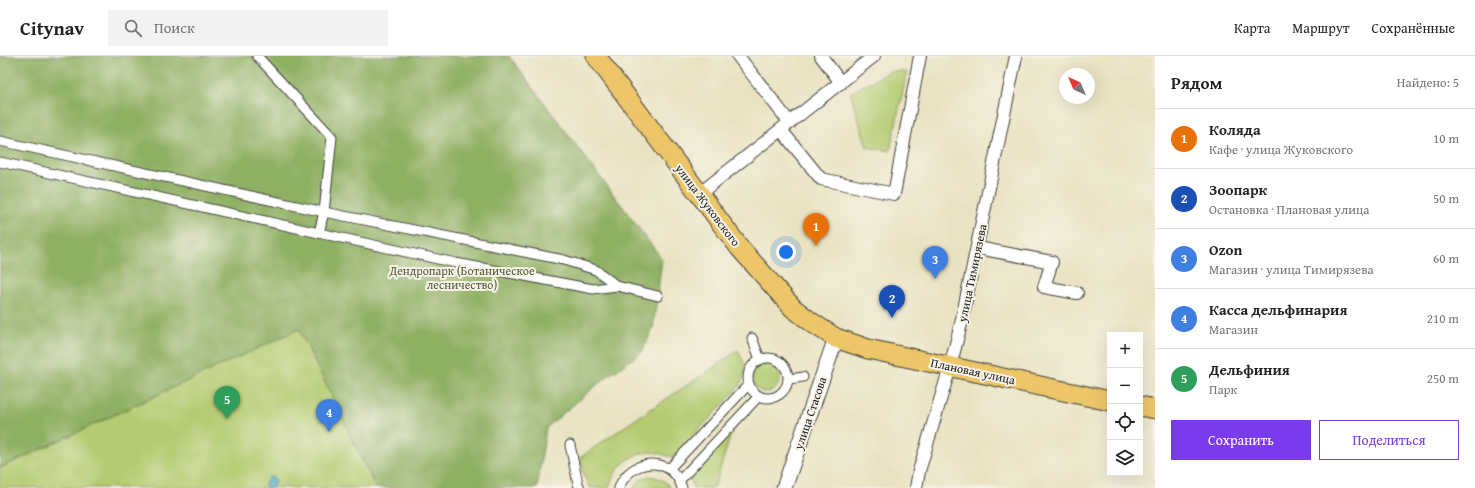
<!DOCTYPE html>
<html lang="ru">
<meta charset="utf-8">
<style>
:root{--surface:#fff;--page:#f2f2f2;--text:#222;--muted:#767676;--line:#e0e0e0;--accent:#7c3aed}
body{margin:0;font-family:"Gentium Book Plus",serif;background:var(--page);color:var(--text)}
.controls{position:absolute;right:12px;bottom:12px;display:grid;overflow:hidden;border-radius:0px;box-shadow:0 4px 16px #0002}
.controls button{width:36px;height:36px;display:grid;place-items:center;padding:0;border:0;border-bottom:1px solid var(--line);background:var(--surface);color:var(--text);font:20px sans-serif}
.compass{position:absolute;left:1059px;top:12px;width:36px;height:36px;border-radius:50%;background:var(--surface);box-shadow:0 4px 16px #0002;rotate:316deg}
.you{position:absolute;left:786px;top:196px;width:14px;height:14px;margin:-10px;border:3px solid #fff;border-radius:50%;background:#1a73e8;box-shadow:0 0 0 6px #1a73e833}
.badge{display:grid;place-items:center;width:26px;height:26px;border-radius:50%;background:var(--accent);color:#fff;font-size:13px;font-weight:700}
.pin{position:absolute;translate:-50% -33px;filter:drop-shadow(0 1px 2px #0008)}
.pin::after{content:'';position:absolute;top:21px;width:14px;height:12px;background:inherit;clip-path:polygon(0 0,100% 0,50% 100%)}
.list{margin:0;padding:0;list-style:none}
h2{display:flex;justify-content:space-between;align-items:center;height:52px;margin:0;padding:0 16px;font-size:17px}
h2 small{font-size:13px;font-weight:400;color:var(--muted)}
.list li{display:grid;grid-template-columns:26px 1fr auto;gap:12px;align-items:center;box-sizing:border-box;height:60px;padding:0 16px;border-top:1px solid var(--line)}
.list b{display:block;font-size:15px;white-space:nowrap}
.list p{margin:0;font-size:13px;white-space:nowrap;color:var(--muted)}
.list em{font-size:13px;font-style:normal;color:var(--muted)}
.actions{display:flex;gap:8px;padding:12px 16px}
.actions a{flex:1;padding:9px 0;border:1px solid var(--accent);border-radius:0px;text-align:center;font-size:14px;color:var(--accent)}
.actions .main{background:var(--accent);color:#fff}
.icon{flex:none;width:22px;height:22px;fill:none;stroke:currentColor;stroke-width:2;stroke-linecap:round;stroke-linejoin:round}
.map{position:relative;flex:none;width:1155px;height:432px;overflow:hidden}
header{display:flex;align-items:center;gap:24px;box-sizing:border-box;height:56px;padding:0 20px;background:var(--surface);border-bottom:1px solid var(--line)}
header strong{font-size:19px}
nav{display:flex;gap:22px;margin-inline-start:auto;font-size:14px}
.search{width:280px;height:36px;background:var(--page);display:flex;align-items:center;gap:10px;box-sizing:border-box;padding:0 14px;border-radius:0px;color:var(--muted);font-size:15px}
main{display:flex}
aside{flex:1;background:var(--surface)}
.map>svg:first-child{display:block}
</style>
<header>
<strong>Citynav</strong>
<div class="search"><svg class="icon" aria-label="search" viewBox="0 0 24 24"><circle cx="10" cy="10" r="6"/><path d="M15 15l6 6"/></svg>Поиск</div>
<nav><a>Карта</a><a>Маршрут</a><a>Сохранённые</a></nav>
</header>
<main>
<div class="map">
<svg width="1155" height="432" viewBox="0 0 1155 432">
<rect width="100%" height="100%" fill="#f7f3e8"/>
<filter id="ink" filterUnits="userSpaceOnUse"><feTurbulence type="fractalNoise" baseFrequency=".025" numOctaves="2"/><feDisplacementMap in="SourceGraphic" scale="8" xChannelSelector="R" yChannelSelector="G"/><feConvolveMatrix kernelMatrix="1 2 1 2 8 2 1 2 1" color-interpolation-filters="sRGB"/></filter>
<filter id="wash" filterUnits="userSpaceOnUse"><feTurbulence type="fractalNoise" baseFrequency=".012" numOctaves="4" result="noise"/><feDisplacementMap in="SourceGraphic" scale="16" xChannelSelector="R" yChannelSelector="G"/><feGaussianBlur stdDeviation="0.9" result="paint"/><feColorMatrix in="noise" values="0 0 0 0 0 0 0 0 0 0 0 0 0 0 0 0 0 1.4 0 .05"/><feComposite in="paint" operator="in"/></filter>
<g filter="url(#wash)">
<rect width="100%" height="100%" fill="#eae3c2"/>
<g fill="#b4cc71" stroke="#687446">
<path d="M891,15L907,16L890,95L867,91L850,37Z"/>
<path d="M299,273L376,432H0V412Z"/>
<path d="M738,294L746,312L740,330L673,401C666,400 658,396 651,396C631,396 613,413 609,432H590L584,420L580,402C631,364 686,332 738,294Z"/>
<circle cx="766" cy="322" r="14"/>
<path d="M732,375L714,432H693L690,419Z"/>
<path d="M649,420C659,421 665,424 670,432H633C637,425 642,422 649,420Z"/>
</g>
<path fill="#8fb063" stroke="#566640" d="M0,0H509L662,203L653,272L642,296L599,327L546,372L537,432H376L299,273L0,412Z"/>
<path fill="#49a7c8" stroke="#326272" d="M269,421H273L275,423V427L272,432H266L265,428Z"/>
</g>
<g filter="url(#ink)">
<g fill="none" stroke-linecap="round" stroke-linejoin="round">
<g stroke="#3b3a35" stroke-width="11">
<g id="pedestrian">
<path d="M257,0L332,81L324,156L319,177L456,207L593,233L617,230"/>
<path d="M0,85L324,156L564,204L596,214L617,230L658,240"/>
<path d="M0,106L319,177"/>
<path d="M752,282L760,303"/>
<circle cx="768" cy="322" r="20"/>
<path d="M789,323L803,321"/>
<path d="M570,389L578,428L580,432"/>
<path d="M669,413L749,328"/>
<path d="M679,425L759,340"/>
<path d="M619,432C630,401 673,399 682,432"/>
</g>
</g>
<g stroke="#3b3a35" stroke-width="14">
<g id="minor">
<path d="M738,0L790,67"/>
<path d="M821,0L841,27"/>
<path d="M781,74L821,123L894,138L920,0"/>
<path d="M699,138L874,0"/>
<path d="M978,192L1052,206L1044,231L1077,237"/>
<path d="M916,432L919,415L950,311L961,268L1016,0"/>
</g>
</g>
<g stroke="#3b3a35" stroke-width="17">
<path id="tertiary" d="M784,432L836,282"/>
</g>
<g stroke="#3b3a35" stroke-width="21">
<g id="primary">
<path d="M596,0L739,191L776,233L793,252L814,268L836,282L868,293L1110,345"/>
<path d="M1140,350L1155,353"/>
</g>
</g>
<use href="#pedestrian" stroke="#fff" stroke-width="9"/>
<use href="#minor" stroke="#fff" stroke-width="12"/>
<use href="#tertiary" stroke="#fff" stroke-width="15"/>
<use href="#primary" stroke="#ecc669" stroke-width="19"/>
</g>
</g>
<g text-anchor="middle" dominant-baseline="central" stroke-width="4" stroke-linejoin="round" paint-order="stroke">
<g font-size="12" fill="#1c1c1c" stroke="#f7f3e8">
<text transform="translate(708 149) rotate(53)">улица Жуковского</text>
<text transform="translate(972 217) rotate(-78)">улица Тимирязева</text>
<text transform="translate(973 315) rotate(12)">Плановая улица</text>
<text transform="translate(810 357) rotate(-71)">улица Стасова</text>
</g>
<g font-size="12" fill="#515a3a" stroke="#f7f3e8">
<text x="462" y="214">Дендропарк (Ботаническое<tspan x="462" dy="14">лесничество)</tspan></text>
</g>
</g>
</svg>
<div class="controls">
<button>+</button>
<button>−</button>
<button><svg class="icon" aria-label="locate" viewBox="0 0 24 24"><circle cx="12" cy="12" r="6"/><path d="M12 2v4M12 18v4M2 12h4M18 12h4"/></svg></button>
<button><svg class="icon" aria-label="layers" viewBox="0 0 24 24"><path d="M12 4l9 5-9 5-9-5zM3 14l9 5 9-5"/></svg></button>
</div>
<svg class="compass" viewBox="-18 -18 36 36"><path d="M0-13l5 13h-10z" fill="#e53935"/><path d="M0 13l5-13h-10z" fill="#767676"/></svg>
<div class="you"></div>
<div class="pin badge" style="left:816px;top:190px;background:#e8710a">1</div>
<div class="pin badge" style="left:892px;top:262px;background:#1a4fb4">2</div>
<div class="pin badge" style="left:935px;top:223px;background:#3f7fe0">3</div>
<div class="pin badge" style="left:329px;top:376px;background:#3f7fe0">4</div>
<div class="pin badge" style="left:227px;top:363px;background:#2e9e5b">5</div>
</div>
<aside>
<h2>Рядом<small>Найдено: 5</small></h2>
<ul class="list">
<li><span class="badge" style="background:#e8710a">1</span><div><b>Коляда</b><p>Кафе · улица Жуковского</p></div><em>10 m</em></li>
<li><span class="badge" style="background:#1a4fb4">2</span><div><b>Зоопарк</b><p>Остановка · Плановая улица</p></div><em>50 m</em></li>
<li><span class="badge" style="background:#3f7fe0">3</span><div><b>Ozon</b><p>Магазин · улица Тимирязева</p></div><em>60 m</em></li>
<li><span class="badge" style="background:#3f7fe0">4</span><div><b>Касса дельфинария</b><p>Магазин</p></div><em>210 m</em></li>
<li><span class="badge" style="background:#2e9e5b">5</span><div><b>Дельфиния</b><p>Парк</p></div><em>250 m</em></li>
</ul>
<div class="actions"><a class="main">Сохранить</a><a>Поделиться</a></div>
</aside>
</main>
